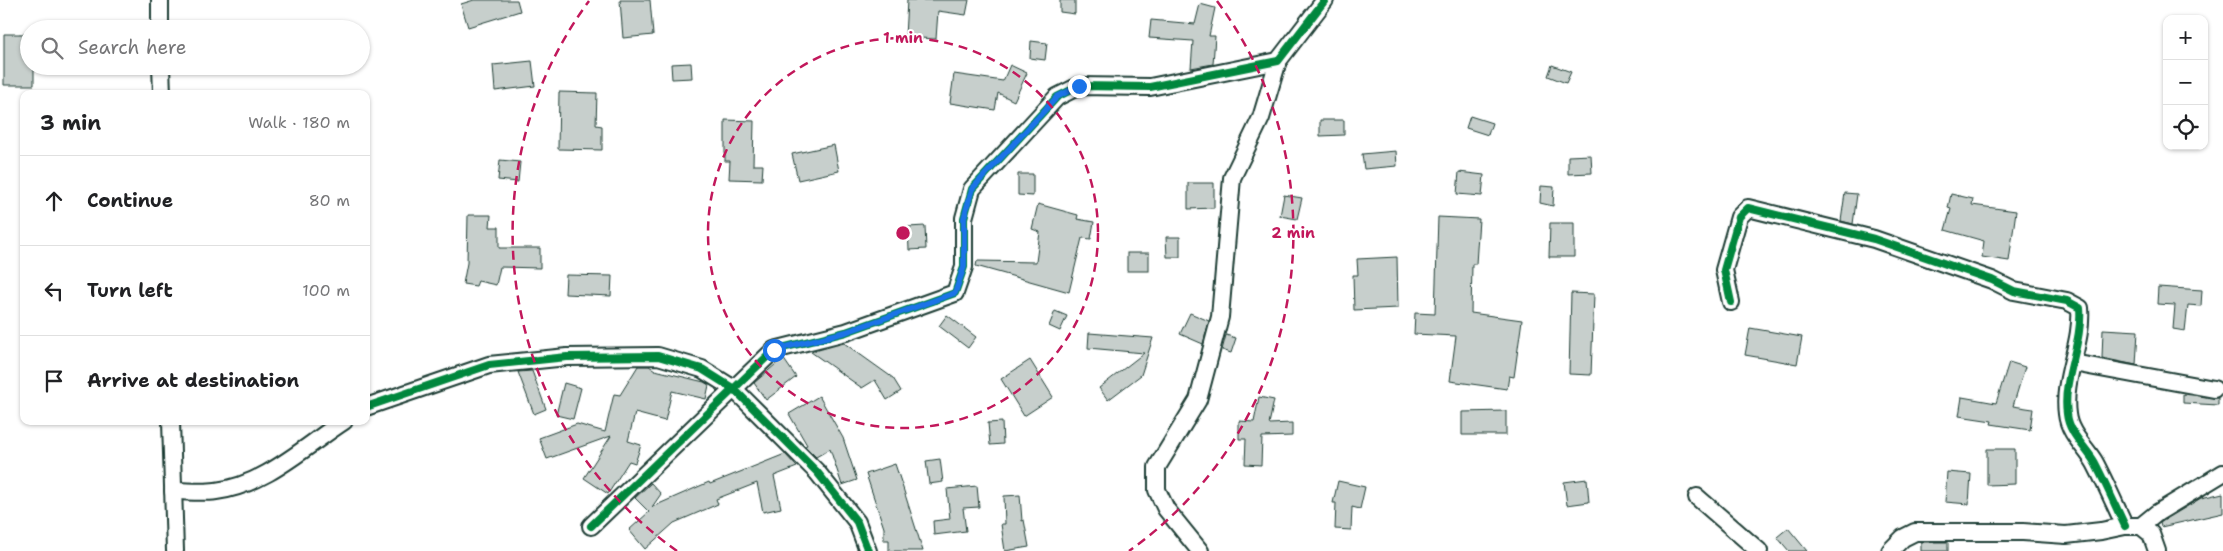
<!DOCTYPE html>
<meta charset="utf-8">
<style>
:root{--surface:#fff;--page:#f2f2f2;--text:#202124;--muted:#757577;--line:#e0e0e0}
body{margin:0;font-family:"Shantell Sans",sans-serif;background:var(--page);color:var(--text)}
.controls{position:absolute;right:15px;top:15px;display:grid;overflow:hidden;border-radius:10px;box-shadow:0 1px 4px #0004}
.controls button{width:45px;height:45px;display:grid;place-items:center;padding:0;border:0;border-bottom:1px solid var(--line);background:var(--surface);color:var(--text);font:25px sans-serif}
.stop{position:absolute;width:15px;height:15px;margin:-11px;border:4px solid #1a73e8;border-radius:50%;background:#fff}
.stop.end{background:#1a73e8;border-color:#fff;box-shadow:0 1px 5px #0008}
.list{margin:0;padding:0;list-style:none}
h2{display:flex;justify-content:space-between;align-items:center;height:65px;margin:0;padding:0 20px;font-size:21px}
h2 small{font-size:16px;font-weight:400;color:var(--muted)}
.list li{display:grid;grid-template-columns:32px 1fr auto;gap:15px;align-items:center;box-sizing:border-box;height:90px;padding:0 20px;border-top:1px solid var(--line)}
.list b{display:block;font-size:19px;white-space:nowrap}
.list em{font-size:16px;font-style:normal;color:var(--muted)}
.icon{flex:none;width:28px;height:28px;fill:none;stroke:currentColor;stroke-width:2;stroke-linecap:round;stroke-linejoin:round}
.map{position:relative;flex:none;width:2223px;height:551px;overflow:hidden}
.search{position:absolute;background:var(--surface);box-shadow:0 1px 4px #0004;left:20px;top:20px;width:350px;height:55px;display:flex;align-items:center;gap:12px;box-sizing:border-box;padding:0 18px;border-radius:28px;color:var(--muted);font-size:19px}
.panel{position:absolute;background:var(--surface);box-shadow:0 1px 4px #0004;left:20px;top:90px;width:350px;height:335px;border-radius:10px}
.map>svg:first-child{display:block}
</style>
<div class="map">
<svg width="2223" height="551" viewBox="0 0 2223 551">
<rect width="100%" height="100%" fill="#fff"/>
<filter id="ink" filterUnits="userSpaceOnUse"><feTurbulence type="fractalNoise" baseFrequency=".02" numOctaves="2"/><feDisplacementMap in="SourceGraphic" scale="10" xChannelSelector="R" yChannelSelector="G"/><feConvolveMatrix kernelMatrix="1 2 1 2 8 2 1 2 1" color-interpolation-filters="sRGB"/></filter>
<g filter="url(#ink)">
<g fill="#c7cfcc" stroke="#1f3d34">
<path d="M474,0H517L520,11L468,27L461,4Z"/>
<path d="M620,0H650L653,35L623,38Z"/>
<path d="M907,0H969L966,15L938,11L936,39L905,37Z"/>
<path d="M1060,0H1075V14L1060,12Z"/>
<path d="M1200,4L1215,8L1209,36H1215L1213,64L1191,68L1193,41L1149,38L1151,20L1195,24Z"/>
<path d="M4,34H29V66H34V85H4Z"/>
<path d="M1031,41L1047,43L1045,60L1030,58Z"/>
<path d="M532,61L535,86L495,91L493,65Z"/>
<path d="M691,63L692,78L672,79L671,64Z"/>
<path d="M1010,65L1027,73L1014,101L998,93L995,110L950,103L954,74L1003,81Z"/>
<path d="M1552,65L1571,72L1566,83L1548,76Z"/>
<path d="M559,92L597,93L596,125L602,126V150L558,149Z"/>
<path d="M1470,116L1492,123L1488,135L1466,128Z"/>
<path d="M725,120L754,121L753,165H763L762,180L729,179L730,161H725Z"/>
<path d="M1320,120H1344V135L1320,136Z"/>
<path d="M834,145L839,171L798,180L792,154Z"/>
<path d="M1396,151L1397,166L1364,169L1362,154Z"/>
<path d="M1591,155L1592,173L1568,174V156Z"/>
<path d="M500,160L520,162L518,182L498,180Z"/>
<path d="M1459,172L1484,175L1482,196L1457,194Z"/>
<path d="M1018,174H1033V196L1018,195Z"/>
<path d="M1188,183H1214V208L1188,209Z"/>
<path d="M1541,186L1554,187L1553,206L1540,203Z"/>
<path d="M1845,193L1857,194L1853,224L1841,221Z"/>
<path d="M1951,194L1973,199L1972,205L2016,211L2009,261L1982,257L1984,241L1945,230L1951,209L1948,208Z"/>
<path d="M1284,195L1302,198L1297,219L1280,216Z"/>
<path d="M1038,204L1078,215L1077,219L1094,222L1091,239L1082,238L1069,292L976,266L977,261L1036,262L1040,232L1032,229Z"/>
<path d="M468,215H491L490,227H499V248H540V268L500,267L496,285L478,281L476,286L463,284L467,263Z"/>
<path d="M1438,217L1479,219L1476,264H1472L1471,313L1522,320L1514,377L1509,376L1507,389L1450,381L1456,336L1414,334L1415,313L1435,314Z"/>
<path d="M1550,223H1574V257H1549Z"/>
<path d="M925,226L926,249L909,250L908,227Z"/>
<path d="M1166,237H1180V257H1167Z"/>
<rect x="1127" y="253" width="22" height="18"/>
<path d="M1397,257L1398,308L1354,310L1353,275H1358L1357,259Z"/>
<path d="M566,275L612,276L611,296L565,294Z"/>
<path d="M2158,287L2202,290L2201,306L2188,305L2185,331L2173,329L2175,305L2157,304Z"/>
<path d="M1571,293L1594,294L1591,375L1569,374Z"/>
<path d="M1055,311L1067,316L1060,331L1049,326Z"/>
<path d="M1190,313L1209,321L1203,344L1180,334Z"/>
<path d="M947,315L976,337L968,348L939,326Z"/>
<path d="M1750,328L1802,337L1797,364L1745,355Z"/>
<path d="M2103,329L2138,331L2136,365L2102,358Z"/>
<path d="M1089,333L1153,338L1141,375L1108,400L1099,388L1144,353L1088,348Z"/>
<path d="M1226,335L1236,338L1231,353L1222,350Z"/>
<path d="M844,343L893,378L901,391L887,400L875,380L862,388L811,352Z"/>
<path d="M783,358L796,377L766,400L754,383Z"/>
<path d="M1030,360L1053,397L1024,416L1001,379Z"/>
<path d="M2009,362L2025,367L2013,406L2033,409L2030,430L1991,424L1992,421L1959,416L1962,397L1996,403Z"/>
<path d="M638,366H649L655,370L704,382L709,385L706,399L672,391L665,421L635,413L628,441L641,445L635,463L629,461L608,494L584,478L611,436L547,459L539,438L577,424L605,432L614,394L620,395Z"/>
<path d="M532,371L546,409L534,414L518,372Z"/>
<path d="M564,383L581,388L573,419L556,415Z"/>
<path d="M2183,394L2218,398V405L2183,403Z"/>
<path d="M819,396L843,438L857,480L842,485L830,449L816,457L805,446L807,445L789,414Z"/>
<path d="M1259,397L1274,400L1269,424L1292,423V436L1262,437L1261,465L1245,464L1246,439H1239V421L1254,422Z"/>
<path d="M1506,411V435H1462V412Z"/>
<path d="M1002,422L1003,444L990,445L988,423Z"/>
<path d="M1987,449H2015V484L1987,485Z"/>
<path d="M785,454L797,467L774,476L781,508L763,512L757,483L716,499L718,504L674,523L645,549L629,530L649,512L635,498L651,483L661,494L652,507L709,482L710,484Z"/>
<path d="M940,459L943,482L929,484L926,461Z"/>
<path d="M895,464L903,488L923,551H889V540H884V528L866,474Z"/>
<path d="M1947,472L1971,474L1969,504L1945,502Z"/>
<path d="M1587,479L1589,502L1567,505L1564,482Z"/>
<path d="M1338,481L1365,487L1360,509L1352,507L1351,530L1335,529L1336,503H1333Z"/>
<path d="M977,486L979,507L963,508L966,531L934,535L933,521L950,519L947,489Z"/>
<path d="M2223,493V513L2161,527L2160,523L2163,521L2201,498Z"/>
<path d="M1020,495L1022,521L1024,520L1029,547L1005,551L1001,524H1005L1004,496Z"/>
<path d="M1788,528L1807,551H1789L1777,537Z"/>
<rect x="1921" y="542" width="27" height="9"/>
</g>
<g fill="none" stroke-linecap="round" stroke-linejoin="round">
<g stroke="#1f3d34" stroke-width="20">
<g id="minor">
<path d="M160,0V29"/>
<path d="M161,66L162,94"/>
<path d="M1731,302L1724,270L1739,217L1748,208L1874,239L1992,280L2014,291L2067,301L2080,308C2083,344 2062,378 2067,414C2069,434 2086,447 2095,463C2106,484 2115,505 2125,526"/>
<path d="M2073,363L2214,389"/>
<path d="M366,407L489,365L567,357L658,356L702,369L734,389L817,472L857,522L868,551"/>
<path d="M171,421L175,551"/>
<path d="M173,491C187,491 202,493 216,491C265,485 304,447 344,421"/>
<path d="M1697,497L1759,551"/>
<path d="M591,526L774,350L846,332L955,293L964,267V218L972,189L1057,97L1079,86L1150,87L1278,61L1325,0"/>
<path d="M2141,526L2157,513L2223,473"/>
<path d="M1200,551L1166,509L1157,490V467L1198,400L1220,317L1232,178L1261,118L1278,61"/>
<path d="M1890,551L1903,538L1915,532H2023L2066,535L2101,531L2125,526H2141L2151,534L2157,551"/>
</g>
</g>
<use href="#minor" stroke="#fff" stroke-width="16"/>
<g stroke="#fff" stroke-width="11">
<g id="cycleway">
<path d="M1731,302L1724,270L1739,217L1748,208L1874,239L1992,280L2014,291L2067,301L2080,308C2083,344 2062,378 2067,414C2069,434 2086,447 2095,463C2106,484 2115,505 2125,526"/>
<path d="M366,407L489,365L567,357L658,356L702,369L734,389L817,472L857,522L868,551"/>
<path d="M591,526L774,350L846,332L955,293L964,267V218L972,189L1057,97L1079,86L1150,87L1278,61L1325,0"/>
</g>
</g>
<use href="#cycleway" stroke="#00873e" stroke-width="8"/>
</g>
</g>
<g fill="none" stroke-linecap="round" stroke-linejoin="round" filter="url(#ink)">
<path stroke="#1a73e8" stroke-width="6" d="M774,350L846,332L955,293L964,267V218L972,189L1057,97L1079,86"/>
</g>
<g fill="none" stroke="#c2185b" stroke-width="2.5" stroke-dasharray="9 6">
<circle cx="903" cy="233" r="195"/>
<path d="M677 551A390 390 0 0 1 589 1M1217 1A390 390 0 0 1 1129 551"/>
</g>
<circle cx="903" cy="233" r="8" fill="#c2185b" stroke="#fff" stroke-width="2.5"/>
<g font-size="15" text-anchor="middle" font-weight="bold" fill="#c2185b" stroke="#fff" stroke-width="4" stroke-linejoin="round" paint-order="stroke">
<text x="903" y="43">1 min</text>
<text x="1293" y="238">2 min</text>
</g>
</svg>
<div class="controls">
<button>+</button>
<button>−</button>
<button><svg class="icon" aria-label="locate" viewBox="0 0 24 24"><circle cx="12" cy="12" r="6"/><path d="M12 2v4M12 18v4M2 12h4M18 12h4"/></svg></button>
</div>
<div class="stop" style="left:774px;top:350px"></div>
<div class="stop end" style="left:1079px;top:86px"></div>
<div class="search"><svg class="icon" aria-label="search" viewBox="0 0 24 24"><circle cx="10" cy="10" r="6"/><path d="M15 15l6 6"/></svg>Search here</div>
<section class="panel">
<h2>3 min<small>Walk · 180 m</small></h2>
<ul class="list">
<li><svg class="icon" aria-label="ahead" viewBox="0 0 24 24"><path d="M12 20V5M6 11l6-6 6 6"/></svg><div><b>Continue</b></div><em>80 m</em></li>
<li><svg class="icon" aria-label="left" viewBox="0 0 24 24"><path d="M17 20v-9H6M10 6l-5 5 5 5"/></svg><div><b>Turn left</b></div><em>100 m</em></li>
<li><svg class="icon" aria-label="arrive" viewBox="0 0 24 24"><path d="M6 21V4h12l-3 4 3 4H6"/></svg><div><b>Arrive at destination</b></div></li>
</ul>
</section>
</div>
